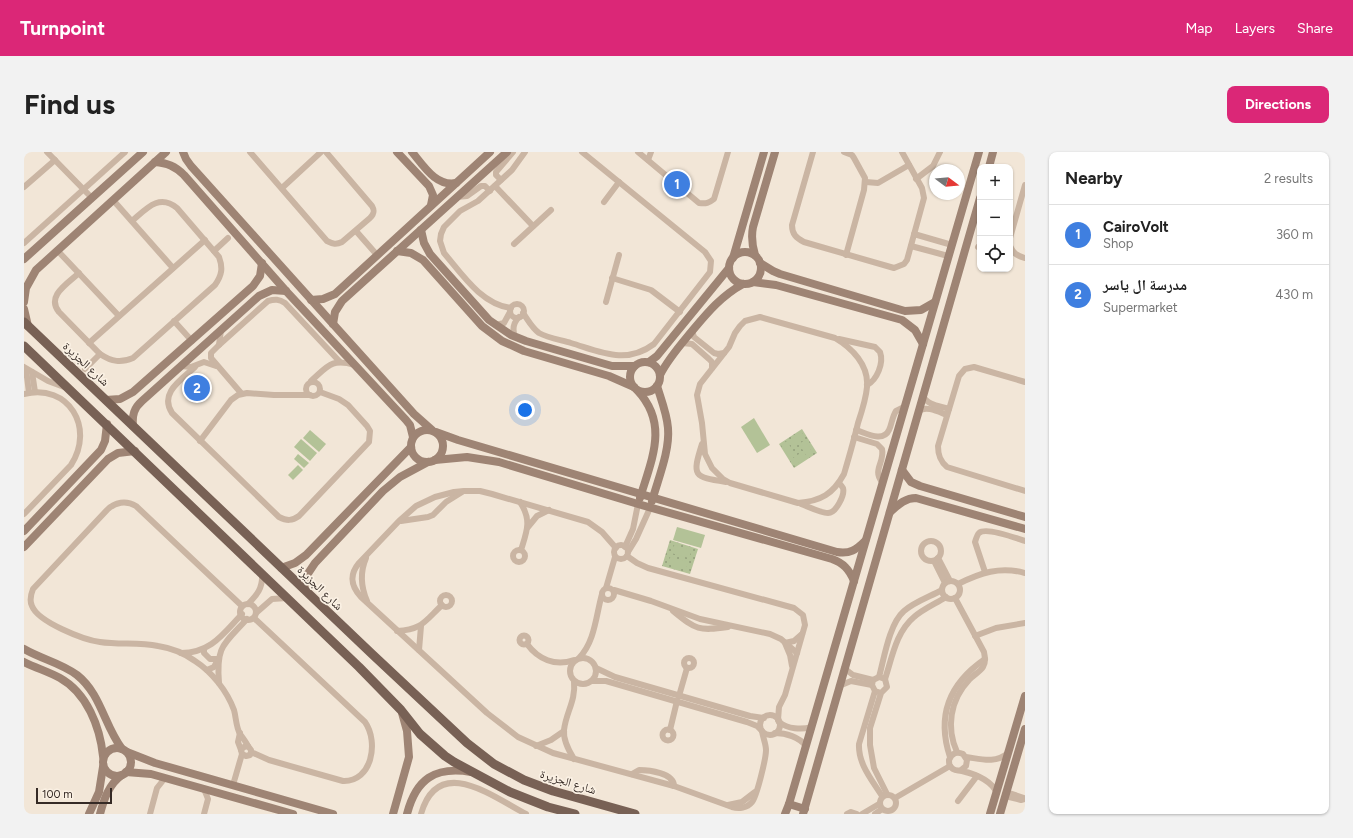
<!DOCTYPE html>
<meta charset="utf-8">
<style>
:root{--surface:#fff;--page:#f2f2f2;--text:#222;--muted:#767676;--line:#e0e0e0;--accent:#db2777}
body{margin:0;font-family:Figtree,"Noto Naskh Arabic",sans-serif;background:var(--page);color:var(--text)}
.controls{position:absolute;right:12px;top:12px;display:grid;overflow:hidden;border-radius:8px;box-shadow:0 1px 3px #0004}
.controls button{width:36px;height:36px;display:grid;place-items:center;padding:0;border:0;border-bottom:1px solid var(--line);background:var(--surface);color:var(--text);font:20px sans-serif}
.compass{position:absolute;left:905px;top:12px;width:36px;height:36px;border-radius:50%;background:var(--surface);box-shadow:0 1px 3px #0004;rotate:106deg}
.scale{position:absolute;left:12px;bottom:10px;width:76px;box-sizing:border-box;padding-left:4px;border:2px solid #352a25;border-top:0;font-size:11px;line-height:14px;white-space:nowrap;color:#352a25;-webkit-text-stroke:3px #faf0e3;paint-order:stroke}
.you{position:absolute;left:501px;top:258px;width:14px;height:14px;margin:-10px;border:3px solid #fff;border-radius:50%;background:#1a73e8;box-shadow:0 0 0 6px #1a73e833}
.badge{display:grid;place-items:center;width:26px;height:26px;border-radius:50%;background:var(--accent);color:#fff;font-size:13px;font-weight:700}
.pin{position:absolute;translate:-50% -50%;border:2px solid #fff;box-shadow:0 1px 4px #0006}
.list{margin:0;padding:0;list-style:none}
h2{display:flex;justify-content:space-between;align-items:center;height:52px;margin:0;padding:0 16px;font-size:17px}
h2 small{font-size:13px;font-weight:400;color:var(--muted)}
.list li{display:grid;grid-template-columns:26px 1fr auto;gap:12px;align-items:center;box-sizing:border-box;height:60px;padding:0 16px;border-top:1px solid var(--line)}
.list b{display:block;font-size:15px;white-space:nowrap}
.list p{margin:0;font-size:13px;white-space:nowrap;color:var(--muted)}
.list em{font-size:13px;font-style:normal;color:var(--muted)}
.icon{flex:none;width:22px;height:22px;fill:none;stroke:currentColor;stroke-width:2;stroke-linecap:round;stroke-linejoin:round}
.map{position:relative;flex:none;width:1001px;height:662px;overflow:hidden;border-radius:8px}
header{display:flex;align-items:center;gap:24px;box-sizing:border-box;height:56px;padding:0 20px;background:var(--accent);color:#fff}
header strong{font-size:19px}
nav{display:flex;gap:22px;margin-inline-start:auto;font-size:14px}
.intro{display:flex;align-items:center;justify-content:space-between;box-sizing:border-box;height:96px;padding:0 24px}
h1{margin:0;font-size:28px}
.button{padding:10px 18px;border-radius:8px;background:var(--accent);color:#fff;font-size:14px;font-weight:700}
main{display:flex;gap:24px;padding:0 24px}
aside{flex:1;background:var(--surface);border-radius:8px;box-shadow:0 1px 3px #0004}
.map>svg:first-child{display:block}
</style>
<header>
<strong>Turnpoint</strong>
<nav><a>Map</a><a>Layers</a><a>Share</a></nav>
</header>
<div class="intro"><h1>Find us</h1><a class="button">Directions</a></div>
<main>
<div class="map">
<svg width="1001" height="662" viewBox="0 0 1001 662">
<defs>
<pattern id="park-dots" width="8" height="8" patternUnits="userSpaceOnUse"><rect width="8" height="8" fill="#b3c297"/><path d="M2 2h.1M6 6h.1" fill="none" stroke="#929e7b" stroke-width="1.8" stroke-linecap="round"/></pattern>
</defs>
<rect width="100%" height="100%" fill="#f2e6d7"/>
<g fill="url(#park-dots)">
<path d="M778,277L793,301L770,316L755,292Z"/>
<path d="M646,388L674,397L666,422L638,414Z"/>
</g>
<g fill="#b3c297">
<path d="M730,266L746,293L733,301L717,275Z"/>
<path d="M286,278L302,292L295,300L279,286Z"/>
<path d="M778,280L781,286L769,294L765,288Z"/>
<path d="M277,287L293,301L286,309L270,295Z"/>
<path d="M781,288L789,301L783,305L775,292Z"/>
<path d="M763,289L771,302L765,306L757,293Z"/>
<path d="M778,300L782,306L770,314L766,308Z"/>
<path d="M274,302L285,311L280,316L270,307Z"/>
<path d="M274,313L279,318L269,328L264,323Z"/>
<path d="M653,375L681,383L677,396L649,388Z"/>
<path d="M650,393L668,398L665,406L647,401Z"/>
<path d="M646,405L664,410L662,418L644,412Z"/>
</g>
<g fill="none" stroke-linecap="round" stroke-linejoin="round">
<g stroke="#cab5a3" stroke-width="6">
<path d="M23,0L68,46"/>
<path d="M226,0L303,89C309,92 312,93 318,90L346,66C350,62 351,59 348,54L302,0"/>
<path d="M614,0L675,51C682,52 685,51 690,47L704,0"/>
<path d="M789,0L768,73C768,82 772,86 780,90L870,116L880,112L883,108L900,46L898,36L878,0"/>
<path d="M820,0L828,3L830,6L841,26L840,38L822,103"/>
<path d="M624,8L627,0"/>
<path d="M892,27L909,14L916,0"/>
<path d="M477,28L472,23V20L489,0"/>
<path d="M842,30L854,31L885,13"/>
<path d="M471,34L509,74"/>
<path d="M0,35L31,8"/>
<path d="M258,36L297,0"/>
<path d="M433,45L443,44L457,34H461L466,39"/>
<path d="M89,48L149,116"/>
<path d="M580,50L595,30"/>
<path d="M332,79L353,103"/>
<path d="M890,82L928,93"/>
<path d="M986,86L1001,33"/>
<path d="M0,91L101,0"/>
<path d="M490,92L527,58"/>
<path d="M887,94L924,104"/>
<path d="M986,94C989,101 993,104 1001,106"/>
<path d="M954,95L956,96"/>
<path d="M33,98L95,164"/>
<path d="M190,99L204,86"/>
<path d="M55,121C43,132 22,144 35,160L76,202C88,210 97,211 109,206L191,133C198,123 199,116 195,105L153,56C135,41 122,57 108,69"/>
<path d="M588,126L627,138L656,160"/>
<path d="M582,150L595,103"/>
<circle cx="493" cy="159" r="7"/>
<path d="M487,156C457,152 438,122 420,101L416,89L417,82L420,75L436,59L454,49L488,18L501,0"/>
<path d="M499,161C504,168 508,176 515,181C524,186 537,188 547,191C577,200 602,213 630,192L686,120L687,109L681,100L558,0"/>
<path d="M736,165L811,186C828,196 845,213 843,235C842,247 838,259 834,271C830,288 825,305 820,322C809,342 797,349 774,351L706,331L699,327L688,316L681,302L678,271L673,243L676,232L705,195L711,181L716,174L721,169Z"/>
<path d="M150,169L168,189"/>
<path d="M472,173L480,171L486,160"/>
<path d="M197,178L195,193L187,201V206L217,241"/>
<path d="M668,179L670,185L690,201L694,202L700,201"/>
<path d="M491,185C488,177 489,171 495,165"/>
<path d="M815,187L851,195L856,200C860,211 853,228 843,233"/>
<path d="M65,191L181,88"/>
<path d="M658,191L668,192L685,207L688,210V216"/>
<path d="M195,193L244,149C251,147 255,147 261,151L316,210"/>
<path d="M157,214L167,215L180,210L192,214"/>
<path d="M0,215L24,229L40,235"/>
<path d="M171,215C157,228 135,241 148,261L255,365C263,369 268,369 275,364L345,290L346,279L343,274L324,253L315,247L296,240"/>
<path d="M2,217L5,241"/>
<path d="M61,217L76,202"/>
<path d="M8,220L11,240"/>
<path d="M287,229C304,214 307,206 331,213"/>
<circle cx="289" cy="237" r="7"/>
<path d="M1001,230L950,215L941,217L935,224L914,294C914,303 916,309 923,315L1001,339"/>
<path d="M0,242C45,231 71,276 47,313L0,362"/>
<path d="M899,244C903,253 916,254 925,257"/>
<path d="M895,259C902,253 915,260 923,263"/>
<path d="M832,278C842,281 859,291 865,278C868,272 868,265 872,259L880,255"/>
<path d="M830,285L853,292L858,297C861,310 848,318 858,330"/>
<path d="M176,289L207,248L214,243L223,241L250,243H286"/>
<path d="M678,292C668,324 669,325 702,330"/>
<path d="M496,350C508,368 503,379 497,398"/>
<path d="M777,352C785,355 796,361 804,361C812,361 821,343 819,336C818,334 817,333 815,331"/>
<path d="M377,369L404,365L409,363L422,350L438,340"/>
<path d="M504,375L513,364L525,358"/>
<circle cx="907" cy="399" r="10"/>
<circle cx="597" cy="400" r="7"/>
<path d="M601,395L609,377L614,352"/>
<path d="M592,396L578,380L564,370L468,342L456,339H440L430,340L411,345L392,354L375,369L335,411C325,423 327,434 337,445L463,561L494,585L529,601L650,634L708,655C715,657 723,656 728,650C733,644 742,606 742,598C742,592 739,586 738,579"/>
<circle cx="495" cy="404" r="6"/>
<path d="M604,400L612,387L626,356"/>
<path d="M603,404L613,411L624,416L770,456L779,463L781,473L761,543L755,555L754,568"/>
<path d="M342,406C336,420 337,435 343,449"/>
<path d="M914,406L926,429"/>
<path d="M910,409L921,431"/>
<path d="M961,420L951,390C952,387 953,383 955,381C962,375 992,386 1001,389"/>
<circle cx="927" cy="438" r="9"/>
<path d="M934,432C956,421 976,414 1001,421"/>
<path d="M582,436L591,405"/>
<circle cx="584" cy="442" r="6"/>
<path d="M590,438L627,449L676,467L746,482L757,487L773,501"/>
<circle cx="422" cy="449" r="6"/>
<path d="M931,446L960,500C961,505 962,510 959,515C956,520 949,523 945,528C926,548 922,576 933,600"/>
<path d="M224,452C233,443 239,436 238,422"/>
<circle cx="224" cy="460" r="8"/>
<path d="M218,454L112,354C102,348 91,350 83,358L9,437C7,442 5,448 8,454C14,470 60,488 76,490C95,493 115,490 134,494C147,496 160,501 171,509C188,520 203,539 210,558C212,565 212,575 216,582C219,586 222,590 224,594"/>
<path d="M649,459C672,478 675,479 704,475"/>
<path d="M232,461L248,447L263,446"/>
<path d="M373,479C398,478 401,469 418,453"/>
<circle cx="500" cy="488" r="4.5"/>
<path d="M951,484L972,476L1001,471"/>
<path d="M503,492C514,507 531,515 550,508"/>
<path d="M180,497V501L186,507H194L190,515L183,518"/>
<path d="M395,498L397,474"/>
<path d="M157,501C187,501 199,482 218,462"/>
<circle cx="559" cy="519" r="13"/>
<circle cx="665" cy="511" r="5"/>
<path d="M555,506C571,490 572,463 578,442"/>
<path d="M768,514L766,503L761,491L770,489L778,482"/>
<path d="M572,516L591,525L726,564L740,566"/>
<path d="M820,516L829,523L849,528"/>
<path d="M855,525C860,507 865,472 880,459C890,450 905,445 918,438"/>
<path d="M861,527C868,506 872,480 890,465C899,457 911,452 922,445"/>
<path d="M568,529H582L723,570L733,574L737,578"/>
<path d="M195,531C192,494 199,493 223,467"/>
<path d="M815,534L827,529L848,533"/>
<path d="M851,539L835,592C834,612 848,628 858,644"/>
<path d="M857,541L851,539L848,533L849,528L855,525L861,527L863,535L857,541L846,576V593L850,616L863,642"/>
<path d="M655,544L663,516"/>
<circle cx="746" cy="573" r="10"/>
<path d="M755,570C764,577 777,578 788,575"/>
<circle cx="644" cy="583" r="5.5"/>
<path d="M646,578L653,549"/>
<path d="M216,581L214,590L217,598"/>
<path d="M751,581C762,581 775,585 782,594"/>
<path d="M512,594L527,588L540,579"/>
<path d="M227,600L226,603L222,604L218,602L217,598L220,595L224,594L227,598V600L245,608L319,629C348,630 355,590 341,570L230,466"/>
<path d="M926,605C912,563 926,531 961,507"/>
<path d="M942,605C957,607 971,612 984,601"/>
<path d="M550,607C545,599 539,588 540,578C542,560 552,549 550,529"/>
<path d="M937,618L942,614L943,608L939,602C933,599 928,601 925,608C925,612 925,614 929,617C932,619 934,618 938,619C951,622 967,628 973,641"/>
<path d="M608,622L615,618C625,618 650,621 650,634"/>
<path d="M209,633L218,602"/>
<path d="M180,637L184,647L180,662"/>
<path d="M982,640L1000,646"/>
<circle cx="864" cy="651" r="8"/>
<path d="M981,644L997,648L1001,647"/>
<path d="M871,646L926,614"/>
<path d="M934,649L953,624"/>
<path d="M704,653L718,650L731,640"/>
<path d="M126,662L133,636L141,626"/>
<path d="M397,662C414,602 468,644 502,662"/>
<path d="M823,662L827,660L833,662"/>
<path d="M838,662L855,652"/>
<path d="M851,662L858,657"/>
</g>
<g stroke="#9e8474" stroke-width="8">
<path d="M159,0L162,7L167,14L390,262L408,278"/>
<path d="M373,0L405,34L409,43L407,53"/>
<path d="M388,0C399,13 412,35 432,31"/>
<path d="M131,10C143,11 151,14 160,23L262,139L382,268L386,273L389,285"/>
<path d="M965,15L969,0"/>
<path d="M397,78L400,91L406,102L465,168L487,183L502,189L588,214H610"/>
<path d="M373,99L387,101L399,108L458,174L478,189L500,199L585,224L610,235"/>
<circle cx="721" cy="116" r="16"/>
<path d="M731,103C728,93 727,85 729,75L751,0"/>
<path d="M709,106L740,0"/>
<path d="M0,107L119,0"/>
<path d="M736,111L749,119L756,122L881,159L897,158L911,150"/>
<path d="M729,130L752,133L878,168L891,178L899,192"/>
<path d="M287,148L299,147L311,142L466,0"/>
<path d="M0,150L2,136L12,118L142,0"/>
<path d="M0,157L4,174"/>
<path d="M309,172L311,160L318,149L483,0"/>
<path d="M625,210L633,204L705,116"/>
<circle cx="621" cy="225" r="15"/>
<path d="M636,223C643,209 653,197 663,185C680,165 695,145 719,132"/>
<path d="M613,238C645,272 628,306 616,346"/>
<path d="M82,248L96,247L109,240L229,134L236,124L238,111"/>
<path d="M109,274C108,263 110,256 118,249L235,144L248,138L262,139"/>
<circle cx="403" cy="294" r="16"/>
<path d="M412,280L434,288L813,400C826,402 832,398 841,389"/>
<path d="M411,308L443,305L475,310L614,352L808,407C819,411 825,417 830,429"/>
<path d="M878,318L887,330L896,334L1001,365"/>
<path d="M628,349C634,327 646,299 644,276C643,262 637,247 633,234"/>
<path d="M866,360C874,353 881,346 892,346L1001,377"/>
<path d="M0,379L77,298L81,289L83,272"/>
<path d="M0,395L84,307L94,301L111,299"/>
<path d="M257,416L271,411L282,403L387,295"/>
<path d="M280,437L283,423L291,411L359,339L376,325L404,310"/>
<path d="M0,497C17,507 37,511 53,523C77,542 80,573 98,597"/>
<path d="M0,510C12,516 25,520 36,526C63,541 76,575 79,604"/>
<circle cx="93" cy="610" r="14"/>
<path d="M103,600L131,611L309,662"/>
<path d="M102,620L127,622L269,662"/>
<path d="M765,652L781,657"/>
<path d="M65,662L75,640L79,615"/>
<path d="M76,662C80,647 85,632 98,623"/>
<path d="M369,662L385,605L383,579L378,561"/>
<path d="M383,662C392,627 411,614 447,620"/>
<path d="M761,662L765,652L955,0"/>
<path d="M779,662L956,46"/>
<path d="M966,662L1001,544"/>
<path d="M976,662L1001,577"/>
</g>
<g stroke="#786155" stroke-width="9">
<path d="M0,170L348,502L443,591L470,612L500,628L529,639L611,662"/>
<path d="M0,194L335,515L377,558L396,582L421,604L430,610L486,640L524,655L551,662"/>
</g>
</g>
<g text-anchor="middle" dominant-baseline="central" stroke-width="3.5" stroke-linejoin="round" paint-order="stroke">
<g font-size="12" fill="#352a25" stroke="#faf0e3">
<text transform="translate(62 212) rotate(43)">شارع الجزيرة</text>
<text transform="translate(296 436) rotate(44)">شارع الجزيرة</text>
<text transform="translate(544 630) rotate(17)">شارع الجزيرة</text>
</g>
</g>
</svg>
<div class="controls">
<button>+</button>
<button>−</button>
<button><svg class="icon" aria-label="locate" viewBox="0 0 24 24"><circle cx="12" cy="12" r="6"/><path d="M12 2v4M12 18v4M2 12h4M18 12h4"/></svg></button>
</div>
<svg class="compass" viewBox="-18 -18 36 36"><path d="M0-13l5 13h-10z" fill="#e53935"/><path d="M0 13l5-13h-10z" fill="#767676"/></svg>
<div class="scale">100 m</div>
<div class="you"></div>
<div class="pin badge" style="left:653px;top:32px;background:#3f7fe0">1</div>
<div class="pin badge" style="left:173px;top:236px;background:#3f7fe0">2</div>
</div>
<aside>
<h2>Nearby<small>2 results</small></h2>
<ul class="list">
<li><span class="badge" style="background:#3f7fe0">1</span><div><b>CairoVolt</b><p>Shop</p></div><em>360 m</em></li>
<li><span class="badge" style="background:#3f7fe0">2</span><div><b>مدرسة ال ياسر</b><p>Supermarket</p></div><em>430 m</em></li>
</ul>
</aside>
</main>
